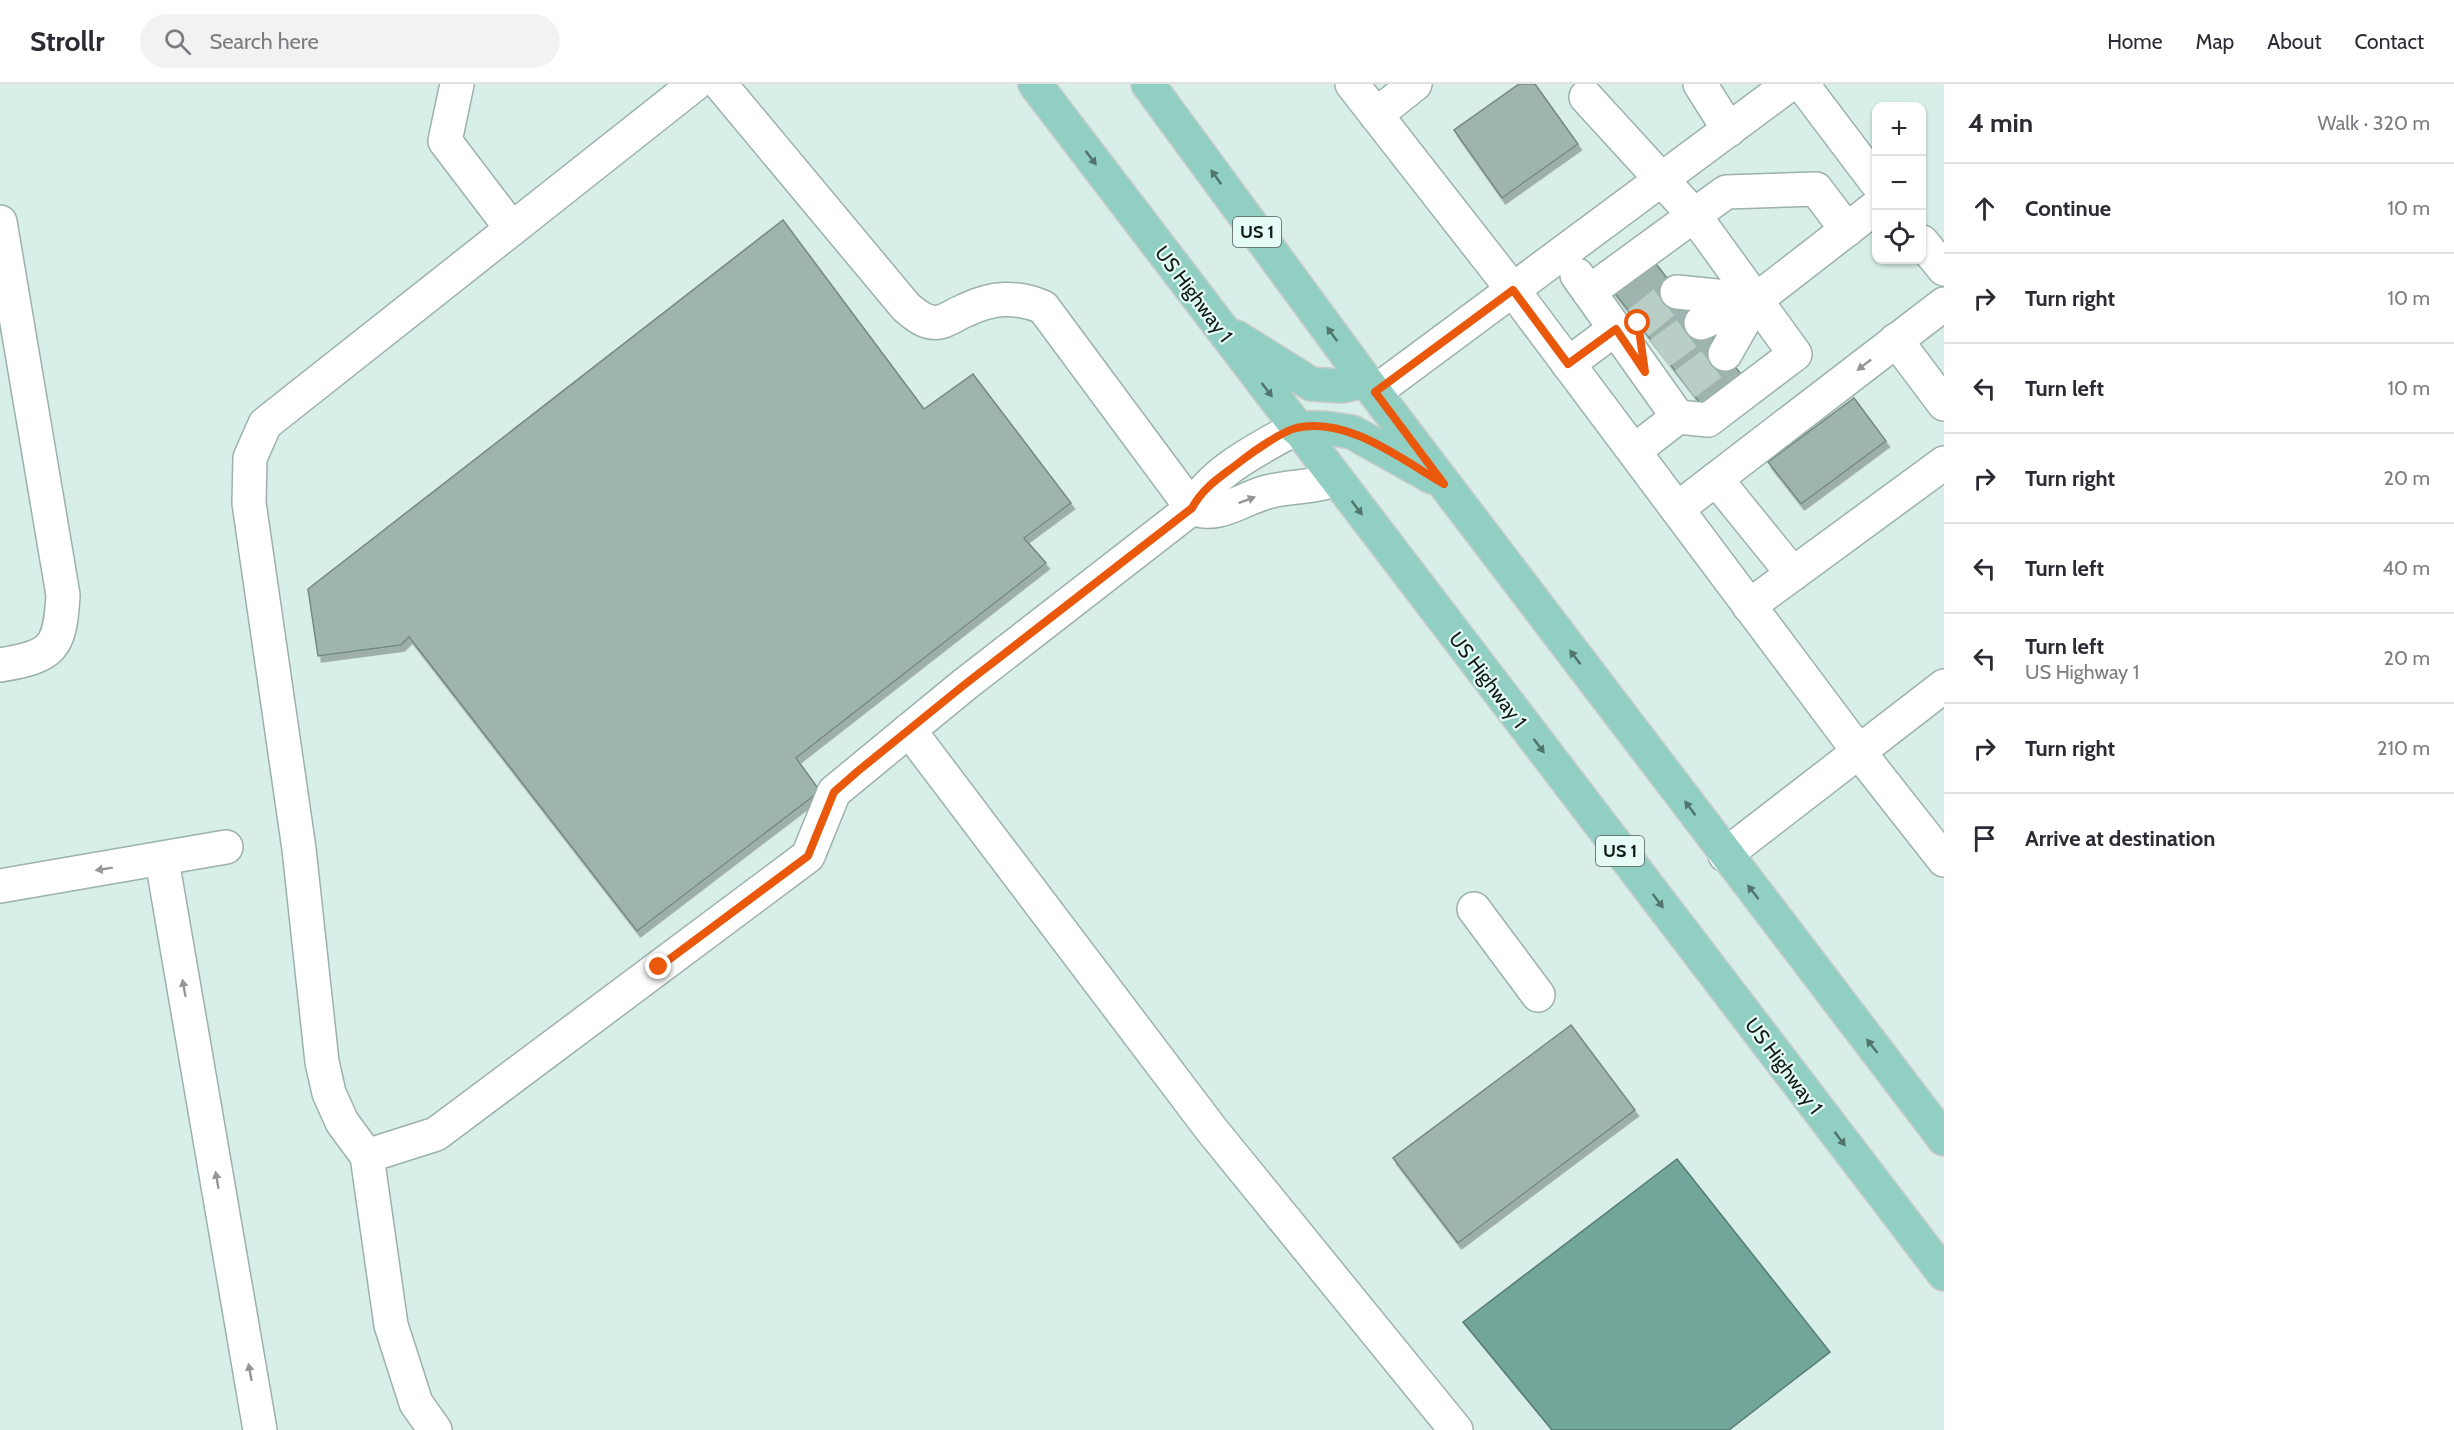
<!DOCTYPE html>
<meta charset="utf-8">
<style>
:root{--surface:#fff;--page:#f2f2f3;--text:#2b2b33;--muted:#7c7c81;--line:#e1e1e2}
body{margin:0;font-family:Cabin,sans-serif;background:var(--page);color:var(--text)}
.controls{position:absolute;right:18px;top:18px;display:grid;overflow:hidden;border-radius:12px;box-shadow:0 2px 4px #0004}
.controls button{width:54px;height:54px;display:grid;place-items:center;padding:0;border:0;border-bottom:2px solid var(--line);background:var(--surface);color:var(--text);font:30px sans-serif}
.stop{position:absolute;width:18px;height:18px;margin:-14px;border:4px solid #ea580c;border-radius:50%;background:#fff}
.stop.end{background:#ea580c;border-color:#fff;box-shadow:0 2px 6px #0008}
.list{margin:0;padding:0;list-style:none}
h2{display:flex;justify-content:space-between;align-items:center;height:78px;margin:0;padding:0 24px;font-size:26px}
h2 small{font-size:20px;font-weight:400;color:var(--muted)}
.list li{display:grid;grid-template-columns:39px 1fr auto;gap:18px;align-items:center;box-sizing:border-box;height:90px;padding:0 24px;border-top:2px solid var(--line)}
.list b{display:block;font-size:22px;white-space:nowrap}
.list p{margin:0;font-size:20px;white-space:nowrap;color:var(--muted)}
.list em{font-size:20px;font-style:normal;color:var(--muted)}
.icon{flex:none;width:33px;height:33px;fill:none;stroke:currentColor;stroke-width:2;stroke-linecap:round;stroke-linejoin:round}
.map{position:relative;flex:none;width:1944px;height:1346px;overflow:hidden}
header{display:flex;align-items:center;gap:36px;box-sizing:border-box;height:84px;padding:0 30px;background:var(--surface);border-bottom:2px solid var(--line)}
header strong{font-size:28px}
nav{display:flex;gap:33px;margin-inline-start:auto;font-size:21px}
.search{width:420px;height:54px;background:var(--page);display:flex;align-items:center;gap:15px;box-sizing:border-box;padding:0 21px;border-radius:33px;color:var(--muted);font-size:22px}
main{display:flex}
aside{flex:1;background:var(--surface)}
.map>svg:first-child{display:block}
</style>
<header>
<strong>Strollr</strong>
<div class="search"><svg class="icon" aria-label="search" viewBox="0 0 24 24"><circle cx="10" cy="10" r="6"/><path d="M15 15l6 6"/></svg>Search here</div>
<nav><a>Home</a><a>Map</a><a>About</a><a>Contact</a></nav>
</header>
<main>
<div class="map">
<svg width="1944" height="1346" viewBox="0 0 1944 1346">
<defs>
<filter id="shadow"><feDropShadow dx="3.5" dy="6" stdDeviation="0" flood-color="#0004"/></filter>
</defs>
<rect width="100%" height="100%" fill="#d8eee8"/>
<path fill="#73a69a" stroke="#567b72" stroke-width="1.5" d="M1677,1075L1830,1268L1729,1346H1552L1463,1238Z"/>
<g fill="#9eb4ae" stroke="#748983" stroke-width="1.5" filter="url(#shadow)">
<path d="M1519,0H1535L1578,60L1502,114L1454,46Z"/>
<path d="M783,136L924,325L973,290L1071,419L1024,454L1046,479L796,674L820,707L637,847L409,553L401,561L318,572L308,505Z"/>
<path d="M1650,172L1744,294L1704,324L1610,203Z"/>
<path d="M1854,314L1886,357L1801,420L1768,378Z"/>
<path d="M1571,941L1635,1026L1458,1159L1393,1074Z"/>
</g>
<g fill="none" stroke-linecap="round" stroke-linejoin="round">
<g stroke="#bacec8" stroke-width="33" stroke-dasharray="33 16" stroke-linecap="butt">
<path d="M1638,239L1677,208"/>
<path d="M1660,269L1701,239"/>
<path d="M1685,300L1725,270"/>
</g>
<g stroke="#9cb1ac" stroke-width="36">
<g id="minor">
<path d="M457,0L445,57L512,145"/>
<path d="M720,0L906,223C915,231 927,241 940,238C948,236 958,229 966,226C993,213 1015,212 1043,223L1192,424C1219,435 1241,415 1267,408C1290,402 1310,404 1335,396"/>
<path d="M1352,0L1513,206L1859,668L1944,776"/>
<path d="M1700,0L1729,46"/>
<path d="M1802,0L1876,98"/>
<path d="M1586,13L1694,131L1795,270L1708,336L1678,333L1634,367"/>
<path d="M1376,31L1415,0"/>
<path d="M0,138L63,511C60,565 53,572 0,581"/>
<path d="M1922,158L1944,185"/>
<path d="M1577,191L1678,333"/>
<path d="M1589,208L1726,108L1816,105L1847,146"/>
<path d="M1677,208L1756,216L1876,123"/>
<path d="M1701,239L1756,216L1725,270"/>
<path d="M1896,256L1944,320"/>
<path d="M1568,280L1615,245"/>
<path d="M1375,308L1790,0"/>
<path d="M1716,395L1793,490"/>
<path d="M1677,425L1944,220"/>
<path d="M1749,522L1944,379"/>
<path d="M909,646L1211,1045L1456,1346"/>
<path d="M1725,771L1944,602"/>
<path d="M162,776L260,1346"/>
<path d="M0,802L226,763"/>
<path d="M1474,825L1538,911"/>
<path d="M367,1072L436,1050L808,772L834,708L964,601L1192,424C1212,387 1260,364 1296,344"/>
<path d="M435,1346L416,1319L391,1241L367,1072L342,1038L329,1009L322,978L299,765L249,419L250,374L265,340L695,0"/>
</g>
</g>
<g stroke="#cbcccc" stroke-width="36">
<g id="major">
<path d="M1035,0L1944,1190"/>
<path d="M1148,0L1366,297L1944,1055"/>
<path d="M1236,253L1311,300L1341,302L1366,297"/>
<path d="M1296,344H1325L1352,348L1432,393"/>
</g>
</g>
<use href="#minor" stroke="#fff" stroke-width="33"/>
<use href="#major" stroke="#91cfc3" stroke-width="33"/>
</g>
<defs><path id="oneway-solid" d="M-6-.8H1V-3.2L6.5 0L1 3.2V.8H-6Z" transform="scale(1.5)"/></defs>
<g fill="#51746c">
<use href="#oneway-solid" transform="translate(1091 74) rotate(53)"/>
<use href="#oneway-solid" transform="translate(1216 93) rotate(-126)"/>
<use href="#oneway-solid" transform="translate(1332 250) rotate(-126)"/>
<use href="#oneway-solid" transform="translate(1267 306) rotate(53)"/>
<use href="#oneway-solid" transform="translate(1357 424) rotate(53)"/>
<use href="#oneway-solid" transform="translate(1575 573) rotate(-127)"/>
<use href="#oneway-solid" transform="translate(1539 662) rotate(53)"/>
<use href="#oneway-solid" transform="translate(1690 724) rotate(-127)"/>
<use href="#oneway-solid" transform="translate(1753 808) rotate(-128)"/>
<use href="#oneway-solid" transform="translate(1658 817) rotate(53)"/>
<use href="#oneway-solid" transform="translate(1872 962) rotate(-128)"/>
<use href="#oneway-solid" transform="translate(1840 1055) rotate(53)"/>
</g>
<g fill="#949796">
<use href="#oneway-solid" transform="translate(1864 281) rotate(142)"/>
<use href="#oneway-solid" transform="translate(1247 416) rotate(-21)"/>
<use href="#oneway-solid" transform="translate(104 785) rotate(171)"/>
<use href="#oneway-solid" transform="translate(184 904) rotate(-100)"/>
<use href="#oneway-solid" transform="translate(217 1096) rotate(-100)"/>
<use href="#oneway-solid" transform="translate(250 1288) rotate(-100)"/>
</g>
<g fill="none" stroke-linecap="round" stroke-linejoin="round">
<path stroke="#ea580c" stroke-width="8" d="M659,883L808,772L834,708L858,687L964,601L1192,424C1204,402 1221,393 1241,377C1254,367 1281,348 1296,344C1348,332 1402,376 1444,400L1375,308L1513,206L1568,280L1616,245L1645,288L1638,239"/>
</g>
<g text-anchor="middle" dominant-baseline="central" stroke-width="4.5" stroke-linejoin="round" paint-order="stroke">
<g fill="#e5fcf6" stroke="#515c59" stroke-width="1.5">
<rect x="1233" y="133" width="48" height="30" rx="4.5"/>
<rect x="1596" y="752" width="48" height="30" rx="4.5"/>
</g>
<g font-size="18" font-weight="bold" fill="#111816">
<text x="1257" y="148">US 1</text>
<text x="1620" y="767">US 1</text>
</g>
<g font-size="20" fill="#111816" stroke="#e5fcf6">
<text transform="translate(1194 210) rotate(53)">US Highway 1</text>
<text transform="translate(1488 596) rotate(53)">US Highway 1</text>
<text transform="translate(1784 982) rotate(53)">US Highway 1</text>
</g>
</g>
</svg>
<div class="controls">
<button>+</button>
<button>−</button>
<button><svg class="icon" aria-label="locate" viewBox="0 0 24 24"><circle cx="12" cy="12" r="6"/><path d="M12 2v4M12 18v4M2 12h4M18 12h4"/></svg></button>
</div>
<div class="stop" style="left:1638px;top:239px"></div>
<div class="stop end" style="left:659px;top:883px"></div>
</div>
<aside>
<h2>4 min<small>Walk · 320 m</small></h2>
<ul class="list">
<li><svg class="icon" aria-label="ahead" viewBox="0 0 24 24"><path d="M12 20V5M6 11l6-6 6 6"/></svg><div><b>Continue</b></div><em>10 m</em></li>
<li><svg class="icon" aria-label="right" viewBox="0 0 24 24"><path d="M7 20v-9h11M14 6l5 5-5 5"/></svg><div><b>Turn right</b></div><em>10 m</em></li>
<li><svg class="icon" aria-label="left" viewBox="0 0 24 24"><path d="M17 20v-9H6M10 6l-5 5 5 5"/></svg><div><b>Turn left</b></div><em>10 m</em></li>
<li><svg class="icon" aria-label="right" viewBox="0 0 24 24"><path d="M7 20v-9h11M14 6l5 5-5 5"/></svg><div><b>Turn right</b></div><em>20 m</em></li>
<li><svg class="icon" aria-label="left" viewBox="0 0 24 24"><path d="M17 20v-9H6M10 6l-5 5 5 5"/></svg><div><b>Turn left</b></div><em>40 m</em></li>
<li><svg class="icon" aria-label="left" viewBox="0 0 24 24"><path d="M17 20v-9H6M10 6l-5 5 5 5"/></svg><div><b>Turn left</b><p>US Highway 1</p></div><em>20 m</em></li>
<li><svg class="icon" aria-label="right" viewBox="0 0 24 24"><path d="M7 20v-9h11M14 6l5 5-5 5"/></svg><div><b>Turn right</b></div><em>210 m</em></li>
<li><svg class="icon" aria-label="arrive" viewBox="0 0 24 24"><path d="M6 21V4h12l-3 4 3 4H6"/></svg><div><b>Arrive at destination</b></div></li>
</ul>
</aside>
</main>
